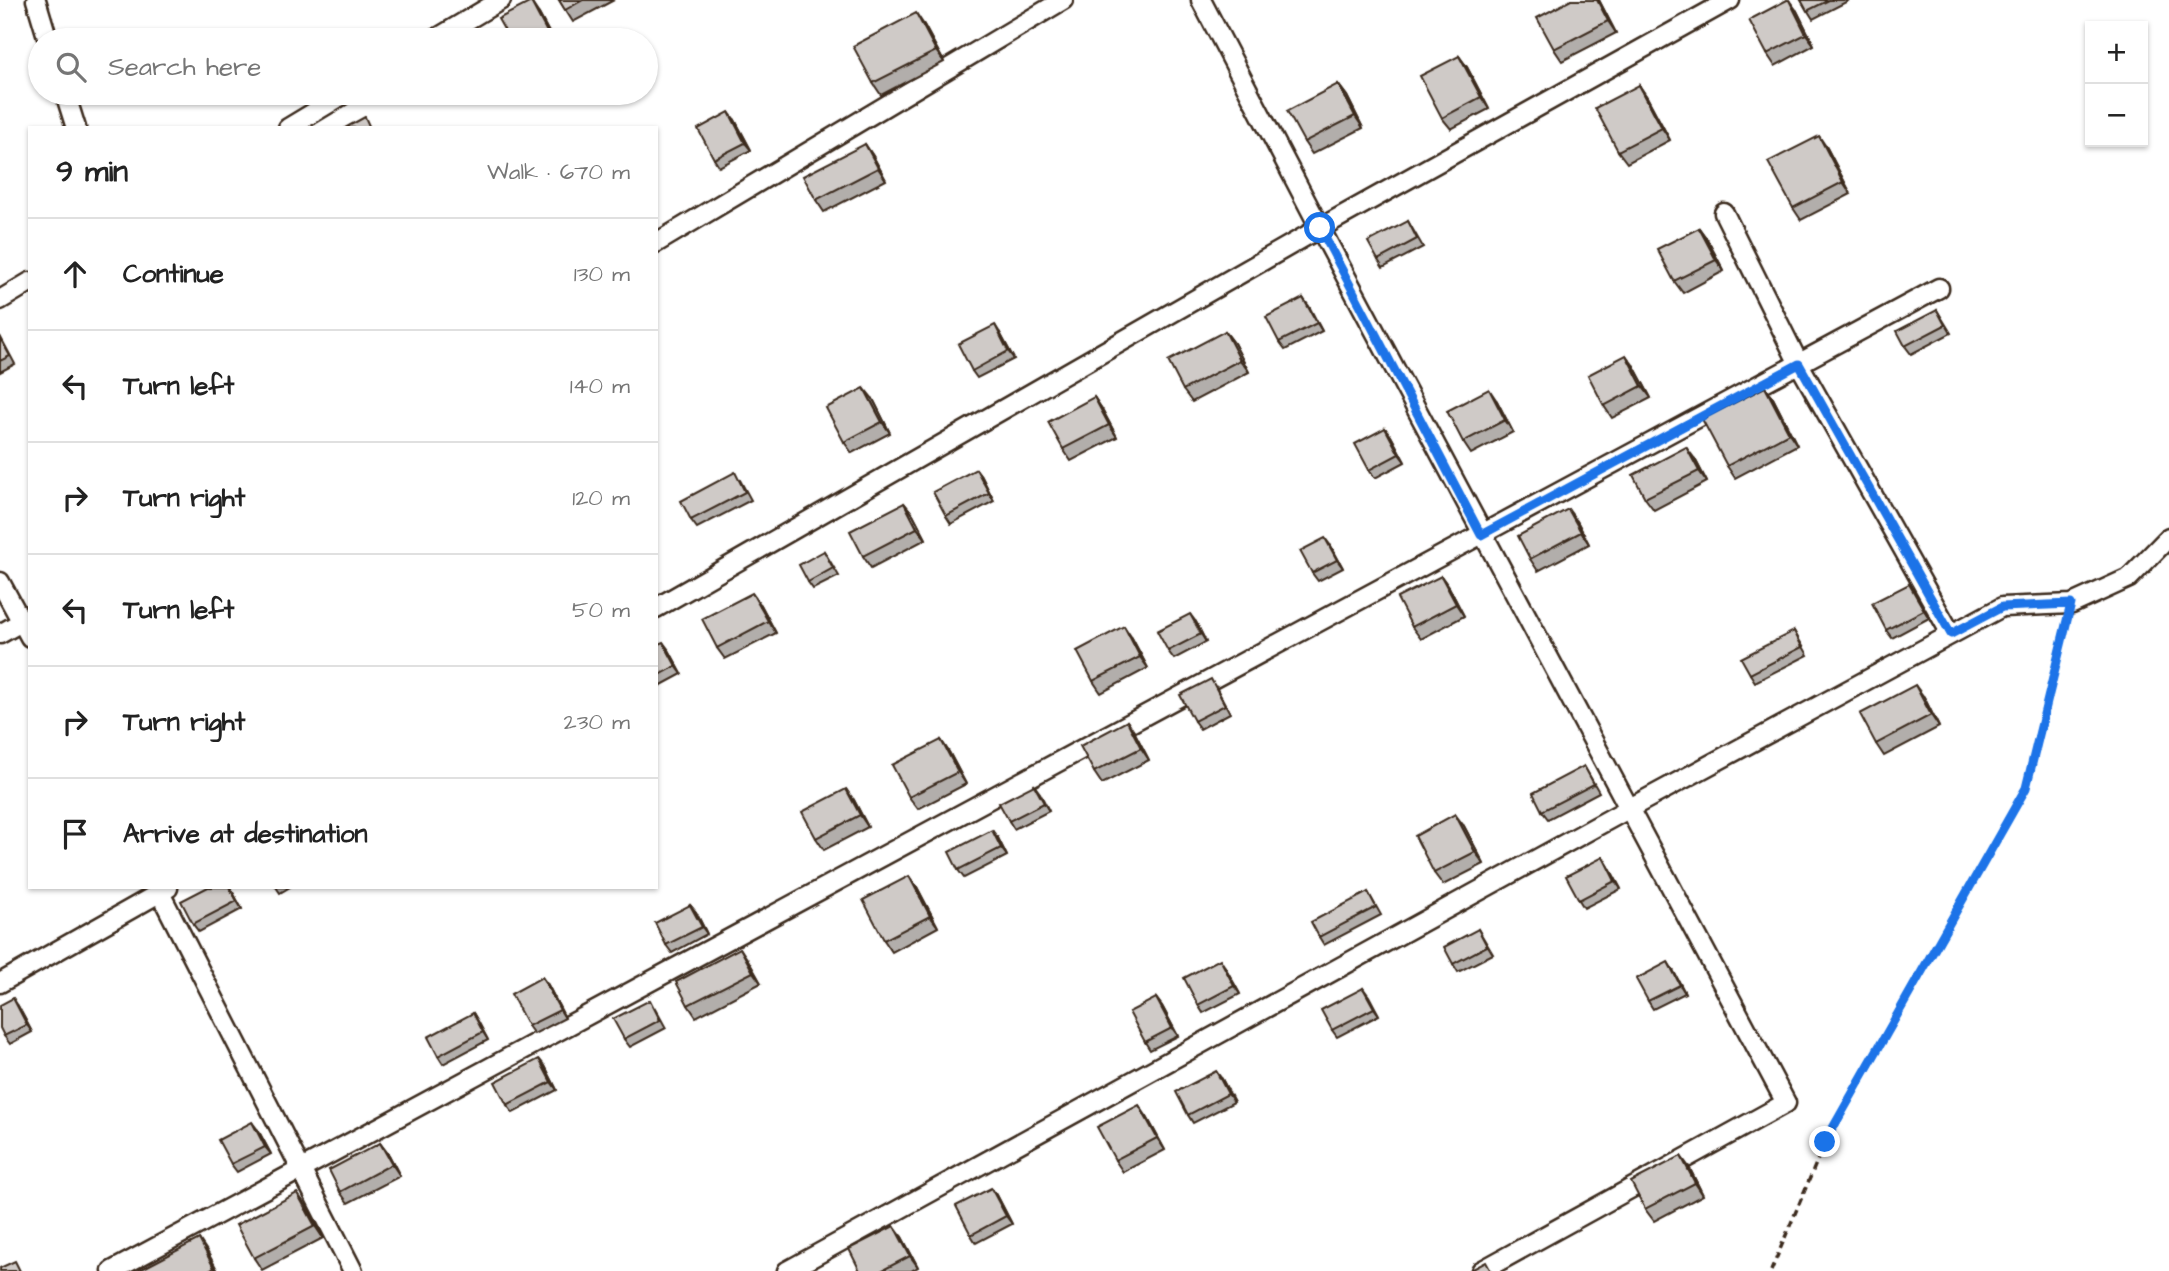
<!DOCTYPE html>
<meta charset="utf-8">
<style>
:root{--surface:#fff;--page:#f2f2f2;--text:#222;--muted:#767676;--line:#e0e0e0}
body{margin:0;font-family:"Architects Daughter",sans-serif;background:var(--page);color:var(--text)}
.controls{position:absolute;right:21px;top:21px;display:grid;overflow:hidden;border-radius:0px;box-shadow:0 2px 5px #0004}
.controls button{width:63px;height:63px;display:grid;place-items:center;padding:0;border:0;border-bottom:2px solid var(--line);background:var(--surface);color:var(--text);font:35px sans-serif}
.stop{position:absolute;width:21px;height:21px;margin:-16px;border:5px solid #1a73e8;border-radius:50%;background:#fff}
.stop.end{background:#1a73e8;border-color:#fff;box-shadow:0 2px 7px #0008}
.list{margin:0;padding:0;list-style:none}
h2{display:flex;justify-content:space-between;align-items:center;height:91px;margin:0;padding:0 28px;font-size:30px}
h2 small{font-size:23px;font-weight:400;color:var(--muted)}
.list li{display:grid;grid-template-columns:46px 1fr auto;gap:21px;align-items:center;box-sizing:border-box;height:112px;padding:0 28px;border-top:2px solid var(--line)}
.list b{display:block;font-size:26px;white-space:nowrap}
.list em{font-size:23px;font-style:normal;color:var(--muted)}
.icon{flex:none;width:38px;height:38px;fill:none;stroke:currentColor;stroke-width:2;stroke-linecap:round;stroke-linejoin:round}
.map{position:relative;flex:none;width:2169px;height:1271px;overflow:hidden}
.search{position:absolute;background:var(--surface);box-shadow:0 2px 5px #0004;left:28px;top:28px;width:630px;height:77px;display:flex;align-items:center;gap:18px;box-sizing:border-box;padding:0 24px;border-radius:38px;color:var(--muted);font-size:26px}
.panel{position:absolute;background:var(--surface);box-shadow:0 2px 5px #0004;left:28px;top:126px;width:630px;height:763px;border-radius:0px}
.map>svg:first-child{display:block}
</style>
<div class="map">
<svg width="2169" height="1271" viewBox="0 0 2169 1271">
<rect width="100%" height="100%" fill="#fff"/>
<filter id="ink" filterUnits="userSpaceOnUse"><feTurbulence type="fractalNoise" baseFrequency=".0143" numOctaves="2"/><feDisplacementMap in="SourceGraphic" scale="14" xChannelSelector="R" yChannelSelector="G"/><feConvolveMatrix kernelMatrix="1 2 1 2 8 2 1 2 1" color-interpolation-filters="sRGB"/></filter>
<g filter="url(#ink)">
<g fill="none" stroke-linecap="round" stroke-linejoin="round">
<g stroke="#3b2a1e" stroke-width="23">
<g id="minor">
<path d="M36,0L48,40"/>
<path d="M1201,0L1320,228L1730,0"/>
<path d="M434,40L501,0"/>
<path d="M65,93L76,128"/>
<path d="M288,128L346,93"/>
<path d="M1724,213L1799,364L1951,634"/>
<path d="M656,243L1063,0"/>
<path d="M0,300L30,282"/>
<path d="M0,582L30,637"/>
<path d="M656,608L1320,228L1786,1103L1481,1271"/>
<path d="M0,634L30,617"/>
<path d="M157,887L353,1271"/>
<path d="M0,983L168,888"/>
<path d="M112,1271L1939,288"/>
<path d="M787,1271L1628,809L2002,607L2072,604L2129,578L2169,537"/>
</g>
</g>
<path stroke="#3b2a1e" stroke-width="3.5" stroke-dasharray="7 5" stroke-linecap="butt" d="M1771,1271L1825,1142L2026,788L2067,621"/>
<use href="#minor" stroke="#fff" stroke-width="18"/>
</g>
<g fill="#b2aeab" stroke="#3b2a1e" stroke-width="2">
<path d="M559,0H614L573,22Z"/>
<path d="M1571,0H1599L1616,33L1562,61L1554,49Z"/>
<path d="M1801,0H1847L1848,1L1813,19Z"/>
<path d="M1797,11L1814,45L1775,66L1767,54Z"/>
<path d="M539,14L553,40H510Z"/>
<path d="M924,25L944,62L881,95L873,83Z"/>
<path d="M1459,56L1467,67L1489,109L1451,129L1442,118Z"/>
<path d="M1338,84L1347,96L1363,128L1312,154L1304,142Z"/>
<path d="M1639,85L1647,97L1670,140L1627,163L1618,151Z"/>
<path d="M735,120L751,150L719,167L714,159Z"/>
<path d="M865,144L873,156L886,180L824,212L816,200Z"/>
<path d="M1827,148L1851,194L1801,220L1793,208Z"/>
<path d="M1408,221L1423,247L1383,268L1378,260Z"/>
<path d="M1699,228L1707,239L1724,271L1683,293L1674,281Z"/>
<path d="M1303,298L1322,331L1285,350L1279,342Z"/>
<path d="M1937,310L1951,333L1911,354L1905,346Z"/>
<path d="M1225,331L1234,343L1249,372L1192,402L1183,390Z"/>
<path d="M1000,333L1014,359L977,378L972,371Z"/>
<path d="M0,336L15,364L0,372Z"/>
<path d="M1634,366L1651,398L1612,418L1604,406Z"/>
<path d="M1765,387L1773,398L1797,445L1735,478L1727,466Z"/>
<path d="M1094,397L1102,409L1117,437L1071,461L1063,449Z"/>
<path d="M873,399L890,433L852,453L844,442Z"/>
<path d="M1497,401L1513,432L1471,454L1463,442Z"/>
<path d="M1385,428L1391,436L1405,462L1375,478L1369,470Z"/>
<path d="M1695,459L1707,482L1654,510L1645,498Z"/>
<path d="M976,469L982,477L994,501L951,524L946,516Z"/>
<path d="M740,480L751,500L697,528L691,520Z"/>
<path d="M904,503L913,514L926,539L871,568L863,556Z"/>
<path d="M1577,521L1589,544L1538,571L1530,559Z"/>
<path d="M1331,546L1343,568L1318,581L1312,573Z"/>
<path d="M824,551L839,576L813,589L808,582Z"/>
<path d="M1441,576L1449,587L1464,616L1421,639L1412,627Z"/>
<path d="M1909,584L1929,618L1892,638L1886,630Z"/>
<path d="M761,605L776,633L725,659L717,648Z"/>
<path d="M1196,622L1206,642L1174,659L1168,651Z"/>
<path d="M1794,631L1808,655L1755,682L1750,674Z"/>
<path d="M1132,638L1148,668L1101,693L1093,681Z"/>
<path d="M656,645L669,650L682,674L656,688Z"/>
<path d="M1216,687L1230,713L1200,729L1194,721Z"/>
<path d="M1924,697L1939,727L1884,756L1876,744Z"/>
<path d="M1127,721L1135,733L1149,760L1102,784L1094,772Z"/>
<path d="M941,740L949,752L966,784L918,809L909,797Z"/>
<path d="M1584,766L1599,792L1548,819L1542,811Z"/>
<path d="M1034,785L1049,811L1014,829L1009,821Z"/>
<path d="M854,800L868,827L824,850L816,838Z"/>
<path d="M1464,826L1484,864L1443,885L1434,873Z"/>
<path d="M998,838L1007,856L964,878L958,870Z"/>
<path d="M1603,857L1608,865L1621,889L1584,908L1579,900Z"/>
<path d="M208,887H230L242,909L199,932L193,924Z"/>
<path d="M276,887H290L280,893Z"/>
<path d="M917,887L938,927L892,952L884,940Z"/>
<path d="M1368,892L1381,915L1324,945L1319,937Z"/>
<path d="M690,905L696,912L707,934L672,953L666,945Z"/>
<path d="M1478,929L1493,954L1458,972L1453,964Z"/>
<path d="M748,960L761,983L696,1017L688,1005Z"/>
<path d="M1225,967L1240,994L1203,1013L1198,1005Z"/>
<path d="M1673,970L1685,993L1653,1009L1648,1001Z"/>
<path d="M548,985L565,1018L534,1034L528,1026Z"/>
<path d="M1363,988L1379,1015L1337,1037L1332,1030Z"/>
<path d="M1156,998L1162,1006L1178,1036L1150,1050L1145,1042Z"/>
<path d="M18,1006L32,1032L10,1044L4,1036Z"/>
<path d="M655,1008L666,1028L630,1047L624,1039Z"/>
<path d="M473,1013L488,1040L443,1064L438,1056Z"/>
<path d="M545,1066L557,1090L513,1113L507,1105Z"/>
<path d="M1222,1079L1234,1102L1193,1123L1188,1115Z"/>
<path d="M1147,1117L1165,1150L1123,1172L1115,1160Z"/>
<path d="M258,1130L271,1154L237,1172L231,1164Z"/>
<path d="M380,1143L389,1155L400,1176L348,1203L340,1192Z"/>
<path d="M1689,1167L1703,1195L1654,1221L1645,1209Z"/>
<path d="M997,1195L1012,1224L976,1243L971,1235Z"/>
<path d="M306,1205L323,1238L262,1270L254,1258Z"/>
<path d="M902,1237L918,1267L911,1271H860Z"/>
</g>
<g fill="#918d8b" stroke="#3b2a1e" stroke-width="2">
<path d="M1597,0H1599L1616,33L1608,21Z"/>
<path d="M1789,0L1797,11L1814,45L1806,34Z"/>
<path d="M531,2L539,14L553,40H552L549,36Z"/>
<path d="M916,13L924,25L944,62L936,51Z"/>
<path d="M1459,56L1467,67L1489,109L1481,97Z"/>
<path d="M1338,84L1347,96L1363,128L1355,116Z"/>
<path d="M1639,85L1647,97L1670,140L1662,128Z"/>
<path d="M729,112L735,120L751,150L745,143Z"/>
<path d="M1819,136L1827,148L1851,194L1843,182Z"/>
<path d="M865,144L873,156L886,180L878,168Z"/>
<path d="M1699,228L1707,239L1724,271L1716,260Z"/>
<path d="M1303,298L1309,306L1322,331L1317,323Z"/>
<path d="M995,325L1000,333L1014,359L1008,351Z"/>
<path d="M1225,331L1234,343L1249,372L1240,360Z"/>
<path d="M1626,355L1634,366L1651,398L1642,386Z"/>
<path d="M1765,387L1773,398L1797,445L1789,433Z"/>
<path d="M864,388L873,399L890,433L882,422Z"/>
<path d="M1489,389L1497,401L1513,432L1505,420Z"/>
<path d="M1094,397L1102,409L1117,437L1109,425Z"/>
<path d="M1385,428L1391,436L1405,462L1399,454Z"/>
<path d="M1686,447L1695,459L1707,482L1699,471Z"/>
<path d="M976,469L982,477L994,501L989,493Z"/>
<path d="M904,503L913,514L926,539L917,528Z"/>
<path d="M1568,509L1577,521L1589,544L1581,532Z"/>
<path d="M1325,538L1331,546L1343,568L1337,560Z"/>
<path d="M1441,576L1449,587L1464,616L1456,604Z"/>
<path d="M1909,584L1915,592L1929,618L1924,610Z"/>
<path d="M752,593L761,605L776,633L768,621Z"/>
<path d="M1190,614L1196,622L1206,642L1201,634Z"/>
<path d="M1124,626L1132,638L1148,668L1140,657Z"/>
<path d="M663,642L669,650L682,674L676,666Z"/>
<path d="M1915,685L1924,697L1939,727L1931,715Z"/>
<path d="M1127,721L1135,733L1149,760L1141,748Z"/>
<path d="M941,740L949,752L966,784L958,772Z"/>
<path d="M1034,785L1040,793L1049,811L1044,803Z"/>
<path d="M846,789L854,800L868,827L860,815Z"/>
<path d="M1455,814L1464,826L1484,864L1475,852Z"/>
<path d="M992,830L998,838L1007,856L1001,848Z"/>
<path d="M1603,857L1608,865L1621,889L1615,881Z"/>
<path d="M909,876L917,887L938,927L930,916Z"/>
<path d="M229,887H230L242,909L237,901Z"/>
<path d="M690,905L696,912L707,934L702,927Z"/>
<path d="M740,948L748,960L761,983L753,972Z"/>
<path d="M1220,959L1225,967L1240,994L1234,986Z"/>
<path d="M1668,962L1673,970L1685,993L1680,985Z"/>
<path d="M542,977L548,985L565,1018L560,1010Z"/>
<path d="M1363,988L1369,996L1379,1015L1374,1008Z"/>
<path d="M13,998L18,1006L32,1032L27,1025Z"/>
<path d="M1156,998L1162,1006L1178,1036L1172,1028Z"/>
<path d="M473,1013L478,1021L488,1040L483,1032Z"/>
<path d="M539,1059L545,1066L557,1090L551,1082Z"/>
<path d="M1216,1071L1222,1079L1234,1102L1228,1094Z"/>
<path d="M1139,1105L1147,1117L1165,1150L1157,1138Z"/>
<path d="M252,1122L258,1130L271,1154L265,1147Z"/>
<path d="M380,1143L389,1155L400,1176L392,1164Z"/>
<path d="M1681,1156L1689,1167L1703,1195L1695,1183Z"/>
<path d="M991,1188L997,1195L1012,1224L1006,1216Z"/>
<path d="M297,1193L306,1205L323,1238L315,1226Z"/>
<path d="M894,1226L902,1237L918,1267L910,1256Z"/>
<path d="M199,1239L207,1251L218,1271H216L214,1268Z"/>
</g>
<g fill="#cfcac7" stroke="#3b2a1e" stroke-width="2">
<path d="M559,0H583L565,10Z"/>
<path d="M1571,0H1597L1608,21L1554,49L1537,18Z"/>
<path d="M1787,0H1789L1806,34L1767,54L1749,20Z"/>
<path d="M1801,0H1829L1807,11Z"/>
<path d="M531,2L549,36L540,40H510L498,19Z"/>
<path d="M916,13L936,51L873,83L853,46Z"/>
<path d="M1459,56L1481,97L1442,118L1420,76Z"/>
<path d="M1338,84L1355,116L1304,142L1287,111Z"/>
<path d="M1639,85L1662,128L1618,151L1595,108Z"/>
<path d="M729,112L745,143L714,159L698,129Z"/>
<path d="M365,117L370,128H345Z"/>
<path d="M1819,136L1843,182L1793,208L1768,162Z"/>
<path d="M865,144L878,168L816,200L803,176Z"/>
<path d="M1408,221L1417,239L1378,260L1368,242Z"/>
<path d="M1699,228L1716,260L1674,281L1657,249Z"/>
<path d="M1303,298L1317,323L1279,342L1266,317Z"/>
<path d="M1937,310L1945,325L1905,346L1897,331Z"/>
<path d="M995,325L1008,351L972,371L958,344Z"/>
<path d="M1225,331L1240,360L1183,390L1168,361Z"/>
<path d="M0,338L10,356L0,361Z"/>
<path d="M1626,355L1642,386L1604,406L1588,375Z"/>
<path d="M1765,387L1789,433L1727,466L1702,419Z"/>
<path d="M864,388L882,422L844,442L826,408Z"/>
<path d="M1489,389L1505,420L1463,442L1447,411Z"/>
<path d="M1094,397L1109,425L1063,449L1048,422Z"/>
<path d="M1385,428L1399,454L1369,470L1355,444Z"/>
<path d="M1686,447L1699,471L1645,498L1633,475Z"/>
<path d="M976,469L989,493L946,516L933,492Z"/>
<path d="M735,472L745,492L691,520L681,501Z"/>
<path d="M904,503L917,528L863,556L850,531Z"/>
<path d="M1568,509L1581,532L1530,559L1518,536Z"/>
<path d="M1325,538L1337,560L1312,573L1300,551Z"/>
<path d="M824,551L833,568L808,582L799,565Z"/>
<path d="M1441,576L1456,604L1412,627L1397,598Z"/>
<path d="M1909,584L1924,610L1886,630L1872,603Z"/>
<path d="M752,593L768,621L717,648L702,619Z"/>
<path d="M1190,614L1201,634L1168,651L1157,631Z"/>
<path d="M1124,626L1140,657L1093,681L1077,651Z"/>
<path d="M1794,631L1802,647L1750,674L1741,658Z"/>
<path d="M663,642L676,666L656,677V645Z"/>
<path d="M1211,679L1225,705L1194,721L1180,695Z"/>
<path d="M1915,685L1931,715L1876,744L1860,714Z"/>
<path d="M1127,721L1141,748L1094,772L1080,746Z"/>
<path d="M941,740L958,772L909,797L892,765Z"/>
<path d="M1584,766L1594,784L1542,811L1533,793Z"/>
<path d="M1034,785L1044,803L1009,821L999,803Z"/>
<path d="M846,789L860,815L816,838L802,812Z"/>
<path d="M1455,814L1475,852L1434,873L1415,836Z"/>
<path d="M992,830L1001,848L958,870L949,852Z"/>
<path d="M1603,857L1615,881L1579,900L1566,876Z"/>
<path d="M909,876L930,916L884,940L863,900Z"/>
<path d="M208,887H229L237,901L193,924L181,901Z"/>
<path d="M1368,892L1376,907L1319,937L1311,922Z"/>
<path d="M690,905L702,927L666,945L655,923Z"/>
<path d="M1478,929L1487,946L1453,964L1444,947Z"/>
<path d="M740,948L753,972L688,1005L676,982Z"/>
<path d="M1220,959L1234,986L1198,1005L1184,978Z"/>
<path d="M1668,962L1680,985L1648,1001L1636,979Z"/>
<path d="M542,977L560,1010L528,1026L511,994Z"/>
<path d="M1363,988L1374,1008L1332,1030L1321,1010Z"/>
<path d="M13,998L27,1025L4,1036L0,1028V1005Z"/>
<path d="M1156,998L1172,1028L1145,1042L1129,1012Z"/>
<path d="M650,1000L660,1020L624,1039L613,1019Z"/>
<path d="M473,1013L483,1032L438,1056L428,1037Z"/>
<path d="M539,1059L551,1082L507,1105L495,1082Z"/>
<path d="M1216,1071L1228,1094L1188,1115L1176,1092Z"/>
<path d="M1139,1105L1157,1138L1115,1160L1097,1127Z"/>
<path d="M252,1122L265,1147L231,1164L218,1140Z"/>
<path d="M380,1143L392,1164L340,1192L329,1170Z"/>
<path d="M1681,1156L1695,1183L1645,1209L1631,1182Z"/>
<path d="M991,1188L1006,1216L971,1235L956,1206Z"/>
<path d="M297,1193L315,1226L254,1258L236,1225Z"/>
<path d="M894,1226L910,1256L881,1271H860L849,1249Z"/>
<path d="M199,1239L214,1268L209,1271H138Z"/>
<path d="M15,1261L20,1271H0V1268Z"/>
<path d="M1486,1262L1491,1271H1469Z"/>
</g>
</g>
<g fill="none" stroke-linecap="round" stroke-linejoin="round" filter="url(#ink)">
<path stroke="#1a73e8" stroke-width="9" d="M1320,228L1481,535L1799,364L1951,634L2002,607L2071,604L2026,788L1825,1142"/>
</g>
</svg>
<div class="controls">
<button>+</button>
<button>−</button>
</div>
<div class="stop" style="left:1320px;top:228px"></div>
<div class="stop end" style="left:1825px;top:1142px"></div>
<div class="search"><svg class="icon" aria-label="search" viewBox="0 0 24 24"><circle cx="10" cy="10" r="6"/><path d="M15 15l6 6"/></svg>Search here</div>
<section class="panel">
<h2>9 min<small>Walk · 670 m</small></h2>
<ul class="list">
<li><svg class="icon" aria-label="ahead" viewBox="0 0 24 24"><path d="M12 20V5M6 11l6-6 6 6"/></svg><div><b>Continue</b></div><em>130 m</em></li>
<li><svg class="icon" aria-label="left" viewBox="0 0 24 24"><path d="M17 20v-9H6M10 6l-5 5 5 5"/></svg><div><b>Turn left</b></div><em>140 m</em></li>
<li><svg class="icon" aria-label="right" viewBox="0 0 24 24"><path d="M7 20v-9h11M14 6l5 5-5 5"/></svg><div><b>Turn right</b></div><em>120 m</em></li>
<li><svg class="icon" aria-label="left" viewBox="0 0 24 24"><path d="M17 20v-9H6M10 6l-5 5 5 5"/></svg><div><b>Turn left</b></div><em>50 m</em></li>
<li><svg class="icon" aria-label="right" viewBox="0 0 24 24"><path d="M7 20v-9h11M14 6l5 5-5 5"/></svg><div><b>Turn right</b></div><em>230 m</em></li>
<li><svg class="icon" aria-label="arrive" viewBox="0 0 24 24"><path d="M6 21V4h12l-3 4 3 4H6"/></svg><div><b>Arrive at destination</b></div></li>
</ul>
</section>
</div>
